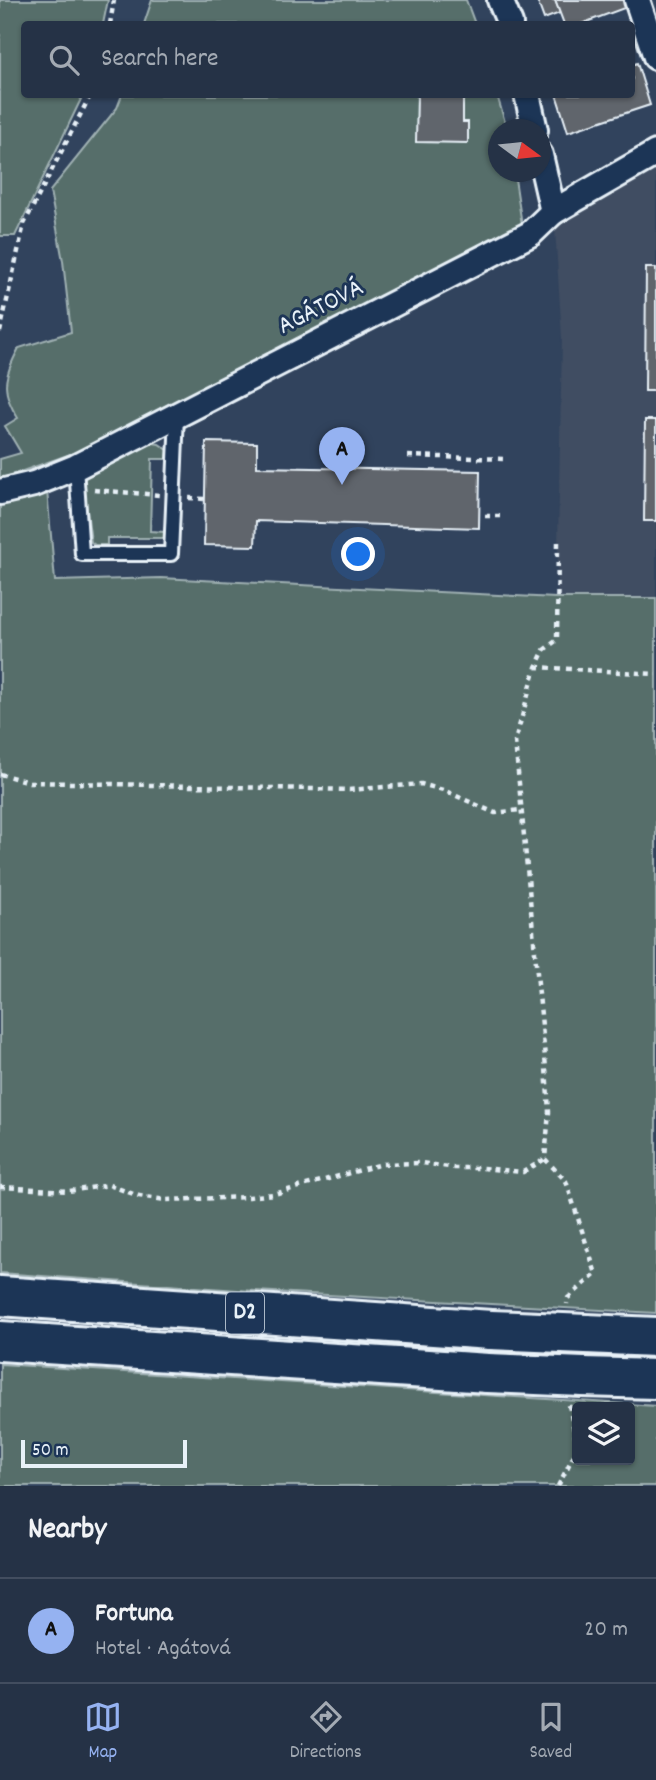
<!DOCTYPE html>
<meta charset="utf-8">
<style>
:root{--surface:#253246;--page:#2d3a4d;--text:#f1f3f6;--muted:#a3aab3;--line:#424d5f;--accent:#95b2f1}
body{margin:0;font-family:Dekko,sans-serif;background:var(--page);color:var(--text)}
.controls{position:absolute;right:21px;bottom:21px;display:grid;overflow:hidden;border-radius:7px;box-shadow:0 2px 5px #0004}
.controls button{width:63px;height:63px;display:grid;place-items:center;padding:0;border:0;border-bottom:2px solid var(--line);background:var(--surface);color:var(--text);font:35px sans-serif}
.compass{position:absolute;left:488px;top:119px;width:63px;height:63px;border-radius:50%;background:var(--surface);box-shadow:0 2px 5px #0004;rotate:105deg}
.scale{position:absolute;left:21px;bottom:18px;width:166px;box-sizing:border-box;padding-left:7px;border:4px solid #e8f1f8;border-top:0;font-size:19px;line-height:24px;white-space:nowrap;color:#e8f1f8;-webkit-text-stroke:5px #1d3557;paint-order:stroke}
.you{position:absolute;left:359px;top:555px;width:24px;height:24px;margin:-18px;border:5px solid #fff;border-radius:50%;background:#1a73e8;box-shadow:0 0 0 10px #1a73e833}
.badge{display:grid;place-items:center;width:46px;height:46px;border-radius:50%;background:var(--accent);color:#111;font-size:23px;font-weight:700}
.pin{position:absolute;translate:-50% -58px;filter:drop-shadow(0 2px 4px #0008)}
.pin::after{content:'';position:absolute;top:37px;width:24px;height:21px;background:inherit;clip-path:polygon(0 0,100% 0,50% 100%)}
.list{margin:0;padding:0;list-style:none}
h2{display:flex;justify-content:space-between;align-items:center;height:91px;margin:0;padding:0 28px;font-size:30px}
h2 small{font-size:23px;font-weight:400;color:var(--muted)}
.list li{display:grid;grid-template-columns:46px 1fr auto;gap:21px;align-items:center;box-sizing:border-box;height:105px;padding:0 28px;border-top:2px solid var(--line)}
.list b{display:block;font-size:26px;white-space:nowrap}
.list p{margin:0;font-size:23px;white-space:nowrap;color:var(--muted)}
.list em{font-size:23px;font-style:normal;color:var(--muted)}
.icon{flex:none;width:38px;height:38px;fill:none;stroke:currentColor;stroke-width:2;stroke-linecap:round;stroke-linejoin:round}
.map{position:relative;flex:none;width:656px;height:1486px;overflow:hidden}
.search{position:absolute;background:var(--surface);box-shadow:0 2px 5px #0004;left:21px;right:21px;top:21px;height:77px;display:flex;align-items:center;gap:18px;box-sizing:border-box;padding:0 24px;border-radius:7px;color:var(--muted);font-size:26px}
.sheet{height:196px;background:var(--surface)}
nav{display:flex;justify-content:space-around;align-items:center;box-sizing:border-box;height:98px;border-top:2px solid var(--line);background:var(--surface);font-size:19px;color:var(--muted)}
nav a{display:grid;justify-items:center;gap:4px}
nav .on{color:var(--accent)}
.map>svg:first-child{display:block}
</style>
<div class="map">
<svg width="656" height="1486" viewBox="0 0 656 1486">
<rect width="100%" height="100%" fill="#31435d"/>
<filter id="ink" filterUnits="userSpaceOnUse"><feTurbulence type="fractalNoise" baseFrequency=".0143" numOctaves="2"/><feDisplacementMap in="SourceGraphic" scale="14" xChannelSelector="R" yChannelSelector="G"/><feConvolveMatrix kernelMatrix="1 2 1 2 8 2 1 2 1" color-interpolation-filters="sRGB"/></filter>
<g filter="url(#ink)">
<path fill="#3f4d62" d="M656,154V597H557L562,338L554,212Z"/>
<g fill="#566e6b" stroke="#9fb0b2" stroke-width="2" fill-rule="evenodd">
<path d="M0,0H108L103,24H24V94L83,95L15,236H0Z"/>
<path d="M152,0H466L475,24H144Z"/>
<path d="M122,95H497L507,129L498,130V172H514L522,225L79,451L0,479V459L21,453L5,426L18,418C0,391 4,376 19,348L71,332L63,261L50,191L117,108Z"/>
<path d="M147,442L159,444L168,450L167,459H152L150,531L165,532L166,538H107V545H95L91,542L83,480L90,469Z"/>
<path d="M46,479L55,581L161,578L556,598H656V1313L238,1290L0,1273V492Z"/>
<path d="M0,1364L656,1406V1486H0ZM577,1407H630V1460H577Z"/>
</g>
<g fill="#61656c" stroke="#e8f1f8" stroke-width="2">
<path d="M537,0H555L560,13L544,19Z"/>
<path d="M555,0H624L627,7L581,24H564Z"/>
<path d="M637,63L650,105L568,132L556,94H632V65Z"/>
<path d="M417,94H463V122H468V143L416,142Z"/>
<path d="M646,268H656V391H645Z"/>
<path d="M645,420H656V521H644Z"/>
<path d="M206,442L257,443V467L480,471L479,528L256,521L255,546L204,545Z"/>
</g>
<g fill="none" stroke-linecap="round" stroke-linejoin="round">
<g stroke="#e8f1f8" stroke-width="18">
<path id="service" d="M76,467L82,554H171L177,415"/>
</g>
<g stroke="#e8f1f8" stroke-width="30">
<g id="minor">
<path d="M500,0L510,24"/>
<path d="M637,0L656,57"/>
<path d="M527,94L535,130"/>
<path d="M540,155L553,212"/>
<path d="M0,492L34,484L76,467L530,234L553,212L656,153"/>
</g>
</g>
<g stroke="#e8f1f8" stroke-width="44">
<g id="motorway">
<path d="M0,1296L491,1330"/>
<path d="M586,1334L656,1337"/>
<path d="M0,1341L488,1373"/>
<path d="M583,1377L656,1379"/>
</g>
</g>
<g stroke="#e8f1f8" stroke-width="4.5" stroke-dasharray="5 5" stroke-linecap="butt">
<path d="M110,24L114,0"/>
<path d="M0,332L24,224L91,94"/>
<path d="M408,456L506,459"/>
<path d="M94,490L159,495"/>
<path d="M189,498L205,499"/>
<path d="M485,516H504"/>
<path d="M558,542L557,640L544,650L536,667L515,741L546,1068L549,1112L545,1159L566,1181L596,1274L568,1298L567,1304"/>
<path d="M536,667L656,674"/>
<path d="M0,774L29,782L349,790L421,784L443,790L495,813L520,810"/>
<path d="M0,1187L69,1191L109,1185L139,1196L165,1200L249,1197L274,1194L382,1164L422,1163L455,1168H482L523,1172L545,1159"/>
<path d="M569,1405L577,1446"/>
<path d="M558,1486L577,1449"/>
</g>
<use href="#service" stroke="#1d3557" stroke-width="12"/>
<use href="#minor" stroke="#1d3557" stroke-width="24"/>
<use href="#motorway" stroke="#1d3557" stroke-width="38"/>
<g stroke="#e8f1f8" stroke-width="44" stroke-linecap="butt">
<g id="motorway-bridge">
<path d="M491,1330L586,1334"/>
<path d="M488,1373L583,1377"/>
</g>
</g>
<use href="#motorway-bridge" stroke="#1d3557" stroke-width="38"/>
</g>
</g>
<g text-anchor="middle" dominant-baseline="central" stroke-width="6" stroke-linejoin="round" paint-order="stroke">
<rect fill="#1d3557" stroke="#abb9c8" stroke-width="2" x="226" y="1292.5" width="38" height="41" rx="5"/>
<g font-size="24" font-weight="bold" fill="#e8f1f8">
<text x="245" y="1313">D2</text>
</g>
<g font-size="26" fill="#e8f1f8" stroke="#1d3557">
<text transform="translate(321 308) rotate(-27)">AGÁTOVÁ</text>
</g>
</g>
</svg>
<div class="controls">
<button><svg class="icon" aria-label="layers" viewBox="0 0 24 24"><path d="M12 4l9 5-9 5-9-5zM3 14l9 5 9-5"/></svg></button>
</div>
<svg class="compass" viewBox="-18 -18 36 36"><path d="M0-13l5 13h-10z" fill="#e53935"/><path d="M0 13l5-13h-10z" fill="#a3aab3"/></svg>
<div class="scale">50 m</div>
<div class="you"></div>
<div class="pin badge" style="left:342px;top:485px">A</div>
<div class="search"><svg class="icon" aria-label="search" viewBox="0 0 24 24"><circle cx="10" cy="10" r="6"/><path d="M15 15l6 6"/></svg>Search here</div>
</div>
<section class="sheet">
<h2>Nearby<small></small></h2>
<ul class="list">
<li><span class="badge">A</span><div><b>Fortuna</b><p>Hotel · Agátová</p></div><em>20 m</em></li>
</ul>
</section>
<nav>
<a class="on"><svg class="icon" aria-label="map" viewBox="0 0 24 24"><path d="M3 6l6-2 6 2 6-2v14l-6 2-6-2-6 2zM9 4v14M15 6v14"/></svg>Map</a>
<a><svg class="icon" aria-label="directions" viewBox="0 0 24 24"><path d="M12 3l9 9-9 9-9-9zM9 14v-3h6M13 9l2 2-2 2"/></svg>Directions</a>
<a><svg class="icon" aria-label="saved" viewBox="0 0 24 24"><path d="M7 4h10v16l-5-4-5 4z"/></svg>Saved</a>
</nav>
